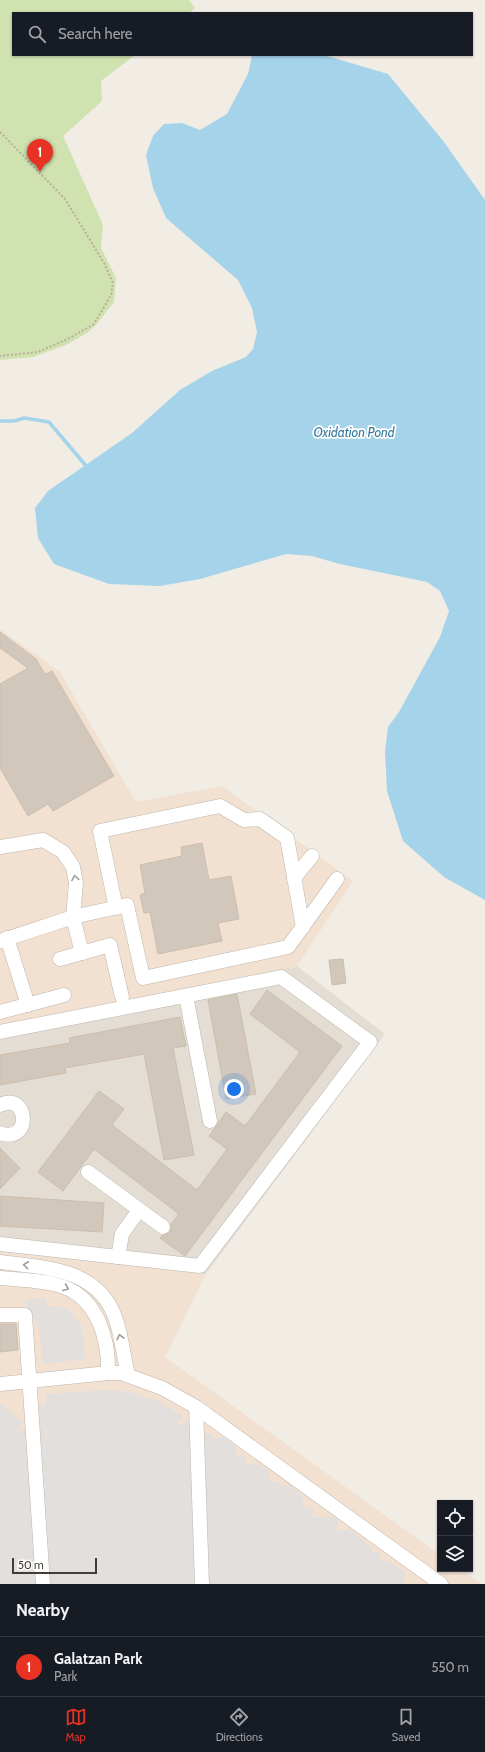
<!DOCTYPE html>
<style>
:root{--surface:#171b24;--page:#242831;--text:#f1f3f6;--muted:#9ea1a6;--line:#363941;--accent:#e83224}
body{margin:0;font-family:Cabin,sans-serif;background:var(--page);color:var(--text)}
.controls{position:absolute;right:12px;bottom:12px;display:grid;overflow:hidden;border-radius:0px;box-shadow:0 1px 3px #0004}
.controls button{width:36px;height:36px;display:grid;place-items:center;padding:0;border:0;border-bottom:1px solid var(--line);background:var(--surface);color:var(--text);font:20px sans-serif}
.scale{position:absolute;left:12px;bottom:10px;width:85px;box-sizing:border-box;padding-left:4px;border:2px solid #423c35;border-top:0;font-size:11px;line-height:14px;white-space:nowrap;color:#423c35;-webkit-text-stroke:3px #fff;paint-order:stroke}
.you{position:absolute;left:234px;top:1089px;width:14px;height:14px;margin:-10px;border:3px solid #fff;border-radius:50%;background:#1a73e8;box-shadow:0 0 0 6px #1a73e833}
.badge{display:grid;place-items:center;width:26px;height:26px;border-radius:50%;background:var(--accent);color:#fff;font-size:13px;font-weight:700}
.pin{position:absolute;translate:-50% -33px;filter:drop-shadow(0 1px 2px #0008)}
.pin::after{content:'';position:absolute;top:21px;width:14px;height:12px;background:inherit;clip-path:polygon(0 0,100% 0,50% 100%)}
.list{margin:0;padding:0;list-style:none}
h2{display:flex;justify-content:space-between;align-items:center;height:52px;margin:0;padding:0 16px;font-size:17px}
h2 small{font-size:13px;font-weight:400;color:var(--muted)}
.list li{display:grid;grid-template-columns:26px 1fr auto;gap:12px;align-items:center;box-sizing:border-box;height:60px;padding:0 16px;border-top:1px solid var(--line)}
.list b{display:block;font-size:15px;white-space:nowrap}
.list p{margin:0;font-size:13px;white-space:nowrap;color:var(--muted)}
.list em{font-size:13px;font-style:normal;color:var(--muted)}
.icon{flex:none;width:22px;height:22px;fill:none;stroke:currentColor;stroke-width:2;stroke-linecap:round;stroke-linejoin:round}
.map{position:relative;flex:none;width:485px;height:1584px;overflow:hidden}
.search{position:absolute;background:var(--surface);box-shadow:0 1px 3px #0004;left:12px;right:12px;top:12px;height:44px;display:flex;align-items:center;gap:10px;box-sizing:border-box;padding:0 14px;border-radius:0px;color:var(--muted);font-size:15px}
.sheet{height:112px;background:var(--surface)}
nav{display:flex;justify-content:space-around;align-items:center;box-sizing:border-box;height:56px;border-top:1px solid var(--line);background:var(--surface);font-size:11px;color:var(--muted)}
nav a{display:grid;justify-items:center;gap:2px}
nav .on{color:var(--accent)}
.map>svg:first-child{display:block}
</style>
<div class="map">
<svg width="485" height="1584" viewBox="0 0 485 1584">
<rect width="100%" height="100%" fill="#f1ece4"/>
<path fill="#e4ddd3" d="M297,966L385,1034L206,1274L0,1252V1026Z"/>
<g fill="#f2e1d1">
<path d="M0,629L60,672L136,802L222,786L353,881L297,966L0,1026Z"/>
<path d="M0,1252L206,1274L165,1357L440,1555V1569H460L481,1584H0Z"/>
</g>
<path fill="#d0e2b0" d="M0,0H189L195,8L189,13H13V55H135L101,81L102,101L63,136L103,225L101,248L116,278L114,302L96,325L87,333L66,345L33,357L0,360Z"/>
<g fill="#e2dfdc">
<path d="M45,1298L46,1306L60,1307L67,1309L73,1314L82,1328L85,1359L43,1364L38,1321L28,1322L26,1299Z"/>
<path d="M105,1390L124,1391L156,1400L183,1416L177,1423L181,1425L188,1420L189,1414L203,1434L212,1433V1438L223,1437L236,1446V1456L245,1455L246,1465L259,1464L270,1472V1482H279L280,1486L290,1485L303,1496V1508H313V1518L331,1517L338,1520L337,1531L350,1530L371,1547V1552H379L380,1562L389,1561L406,1573L404,1576V1584H0V1403L23,1423L16,1431H21L25,1427L23,1406L46,1405V1394Z"/>
</g>
<path fill="#a5d3e9" d="M252,55H324L388,74L444,142L485,200V900L444,877L403,841L387,791L385,752L388,727L399,712L440,637L449,611L440,591L427,582L340,564L312,556L286,554L200,579L160,586L109,584L54,564L38,538L35,508L48,491L132,433L180,390L212,371L246,357L253,349L257,332L252,308L238,280L166,218L153,188L146,155L153,136L164,124L182,123L200,130L227,114L248,74Z"/>
<g fill="none" stroke-linecap="round" stroke-linejoin="round">
<path stroke="#a5d3e9" stroke-width="3.5" d="M0,421H14L24,418L49,422L87,467H89"/>
</g>
<g fill="#d1c7bb" stroke="#cbbeaf">
<path d="M0,632L36,659L45,674L52,671L114,776L53,811L48,804L28,816L0,768V684L28,668L0,648Z"/>
<path d="M202,843L209,880L231,876L239,919L218,923L222,941L158,954L150,912L144,913L140,895L145,893L140,865L182,856L181,847Z"/>
<path d="M343,959L346,983L332,985L329,960Z"/>
<path d="M267,990L342,1046L185,1256L160,1238L163,1235L170,1232L171,1224L179,1214L94,1149L63,1191L38,1172L99,1091L124,1109L112,1125L197,1190L227,1149L209,1136L226,1112L245,1126L300,1052L250,1014Z"/>
<path d="M237,994L256,1094L226,1099L208,1000Z"/>
<path d="M180,1017L186,1046L173,1048L194,1155L164,1160L144,1054L65,1068L66,1073L0,1085V1055L70,1043L69,1038Z"/>
<path d="M0,1148L20,1168L0,1189Z"/>
<path d="M0,1196L104,1203L102,1232L0,1226Z"/>
<path d="M0,1324H16L18,1350L0,1352Z"/>
</g>
<g fill="none" stroke-linecap="round" stroke-linejoin="round">
<g stroke="#beb6ab" stroke-width="15">
<g id="minor">
<path d="M0,847L43,840L63,852L73,867L76,883L73,917L82,953"/>
<path d="M294,878L312,856"/>
<path d="M116,908L100,831L220,806L244,820L260,819L287,838L303,927"/>
<path d="M7,938L28,1005"/>
<path d="M0,941L73,917L127,905L143,978L288,947L337,879"/>
<path d="M60,959L110,945L122,997"/>
<path d="M186,996L210,1121"/>
<path d="M0,1012L64,995"/>
<path d="M0,1032L281,977L370,1042L200,1266L0,1244"/>
<path d="M0,1105C29,1091 32,1145 0,1133"/>
<path d="M88,1172L163,1227"/>
<path d="M118,1257L122,1234L139,1210"/>
<path d="M0,1262C47,1268 101,1268 117,1323C122,1340 124,1358 128,1375"/>
<path d="M0,1278C20,1280 46,1280 64,1287C98,1300 109,1340 108,1373"/>
<path d="M0,1315H25L43,1584"/>
<path d="M0,1384L108,1373H121L162,1388L196,1407L441,1584"/>
<path d="M196,1407L202,1584"/>
</g>
</g>
<path stroke="#bcad9a" stroke-width="2" stroke-dasharray="2 2" stroke-linecap="butt" d="M0,132L65,199L104,263L113,283L111,295L94,324L68,339L38,352L0,356"/>
<use href="#minor" stroke="#fff" stroke-width="14"/>
</g>
<defs><path id="oneway-chevron" d="M-2-3.5L2.5 0L-2 3.5" fill="none" stroke-width="1.6" stroke-linecap="round" stroke-linejoin="round"/></defs>
<g stroke="#a09e9a">
<use href="#oneway-chevron" transform="translate(75 878) rotate(-99)"/>
<use href="#oneway-chevron" transform="translate(26 1265) rotate(-174)"/>
<use href="#oneway-chevron" transform="translate(66 1288) rotate(22)"/>
<use href="#oneway-chevron" transform="translate(120 1337) rotate(-102)"/>
</g>
<g text-anchor="middle" dominant-baseline="central" stroke-width="3.5" stroke-linejoin="round" paint-order="stroke">
<g font-size="13" font-style="italic" fill="#357a9e" stroke="#fff">
<text x="354" y="432">Oxidation Pond</text>
</g>
</g>
</svg>
<div class="controls">
<button><svg class="icon" aria-label="locate" viewBox="0 0 24 24"><circle cx="12" cy="12" r="6"/><path d="M12 2v4M12 18v4M2 12h4M18 12h4"/></svg></button>
<button><svg class="icon" aria-label="layers" viewBox="0 0 24 24"><path d="M12 4l9 5-9 5-9-5zM3 14l9 5 9-5"/></svg></button>
</div>
<div class="scale">50 m</div>
<div class="you"></div>
<div class="pin badge" style="left:40px;top:172px">1</div>
<div class="search"><svg class="icon" aria-label="search" viewBox="0 0 24 24"><circle cx="10" cy="10" r="6"/><path d="M15 15l6 6"/></svg>Search here</div>
</div>
<section class="sheet">
<h2>Nearby<small></small></h2>
<ul class="list">
<li><span class="badge">1</span><div><b>Galatzan Park</b><p>Park</p></div><em>550 m</em></li>
</ul>
</section>
<nav>
<a class="on"><svg class="icon" aria-label="map" viewBox="0 0 24 24"><path d="M3 6l6-2 6 2 6-2v14l-6 2-6-2-6 2zM9 4v14M15 6v14"/></svg>Map</a>
<a><svg class="icon" aria-label="directions" viewBox="0 0 24 24"><path d="M12 3l9 9-9 9-9-9zM9 14v-3h6M13 9l2 2-2 2"/></svg>Directions</a>
<a><svg class="icon" aria-label="saved" viewBox="0 0 24 24"><path d="M7 4h10v16l-5-4-5 4z"/></svg>Saved</a>
</nav>
